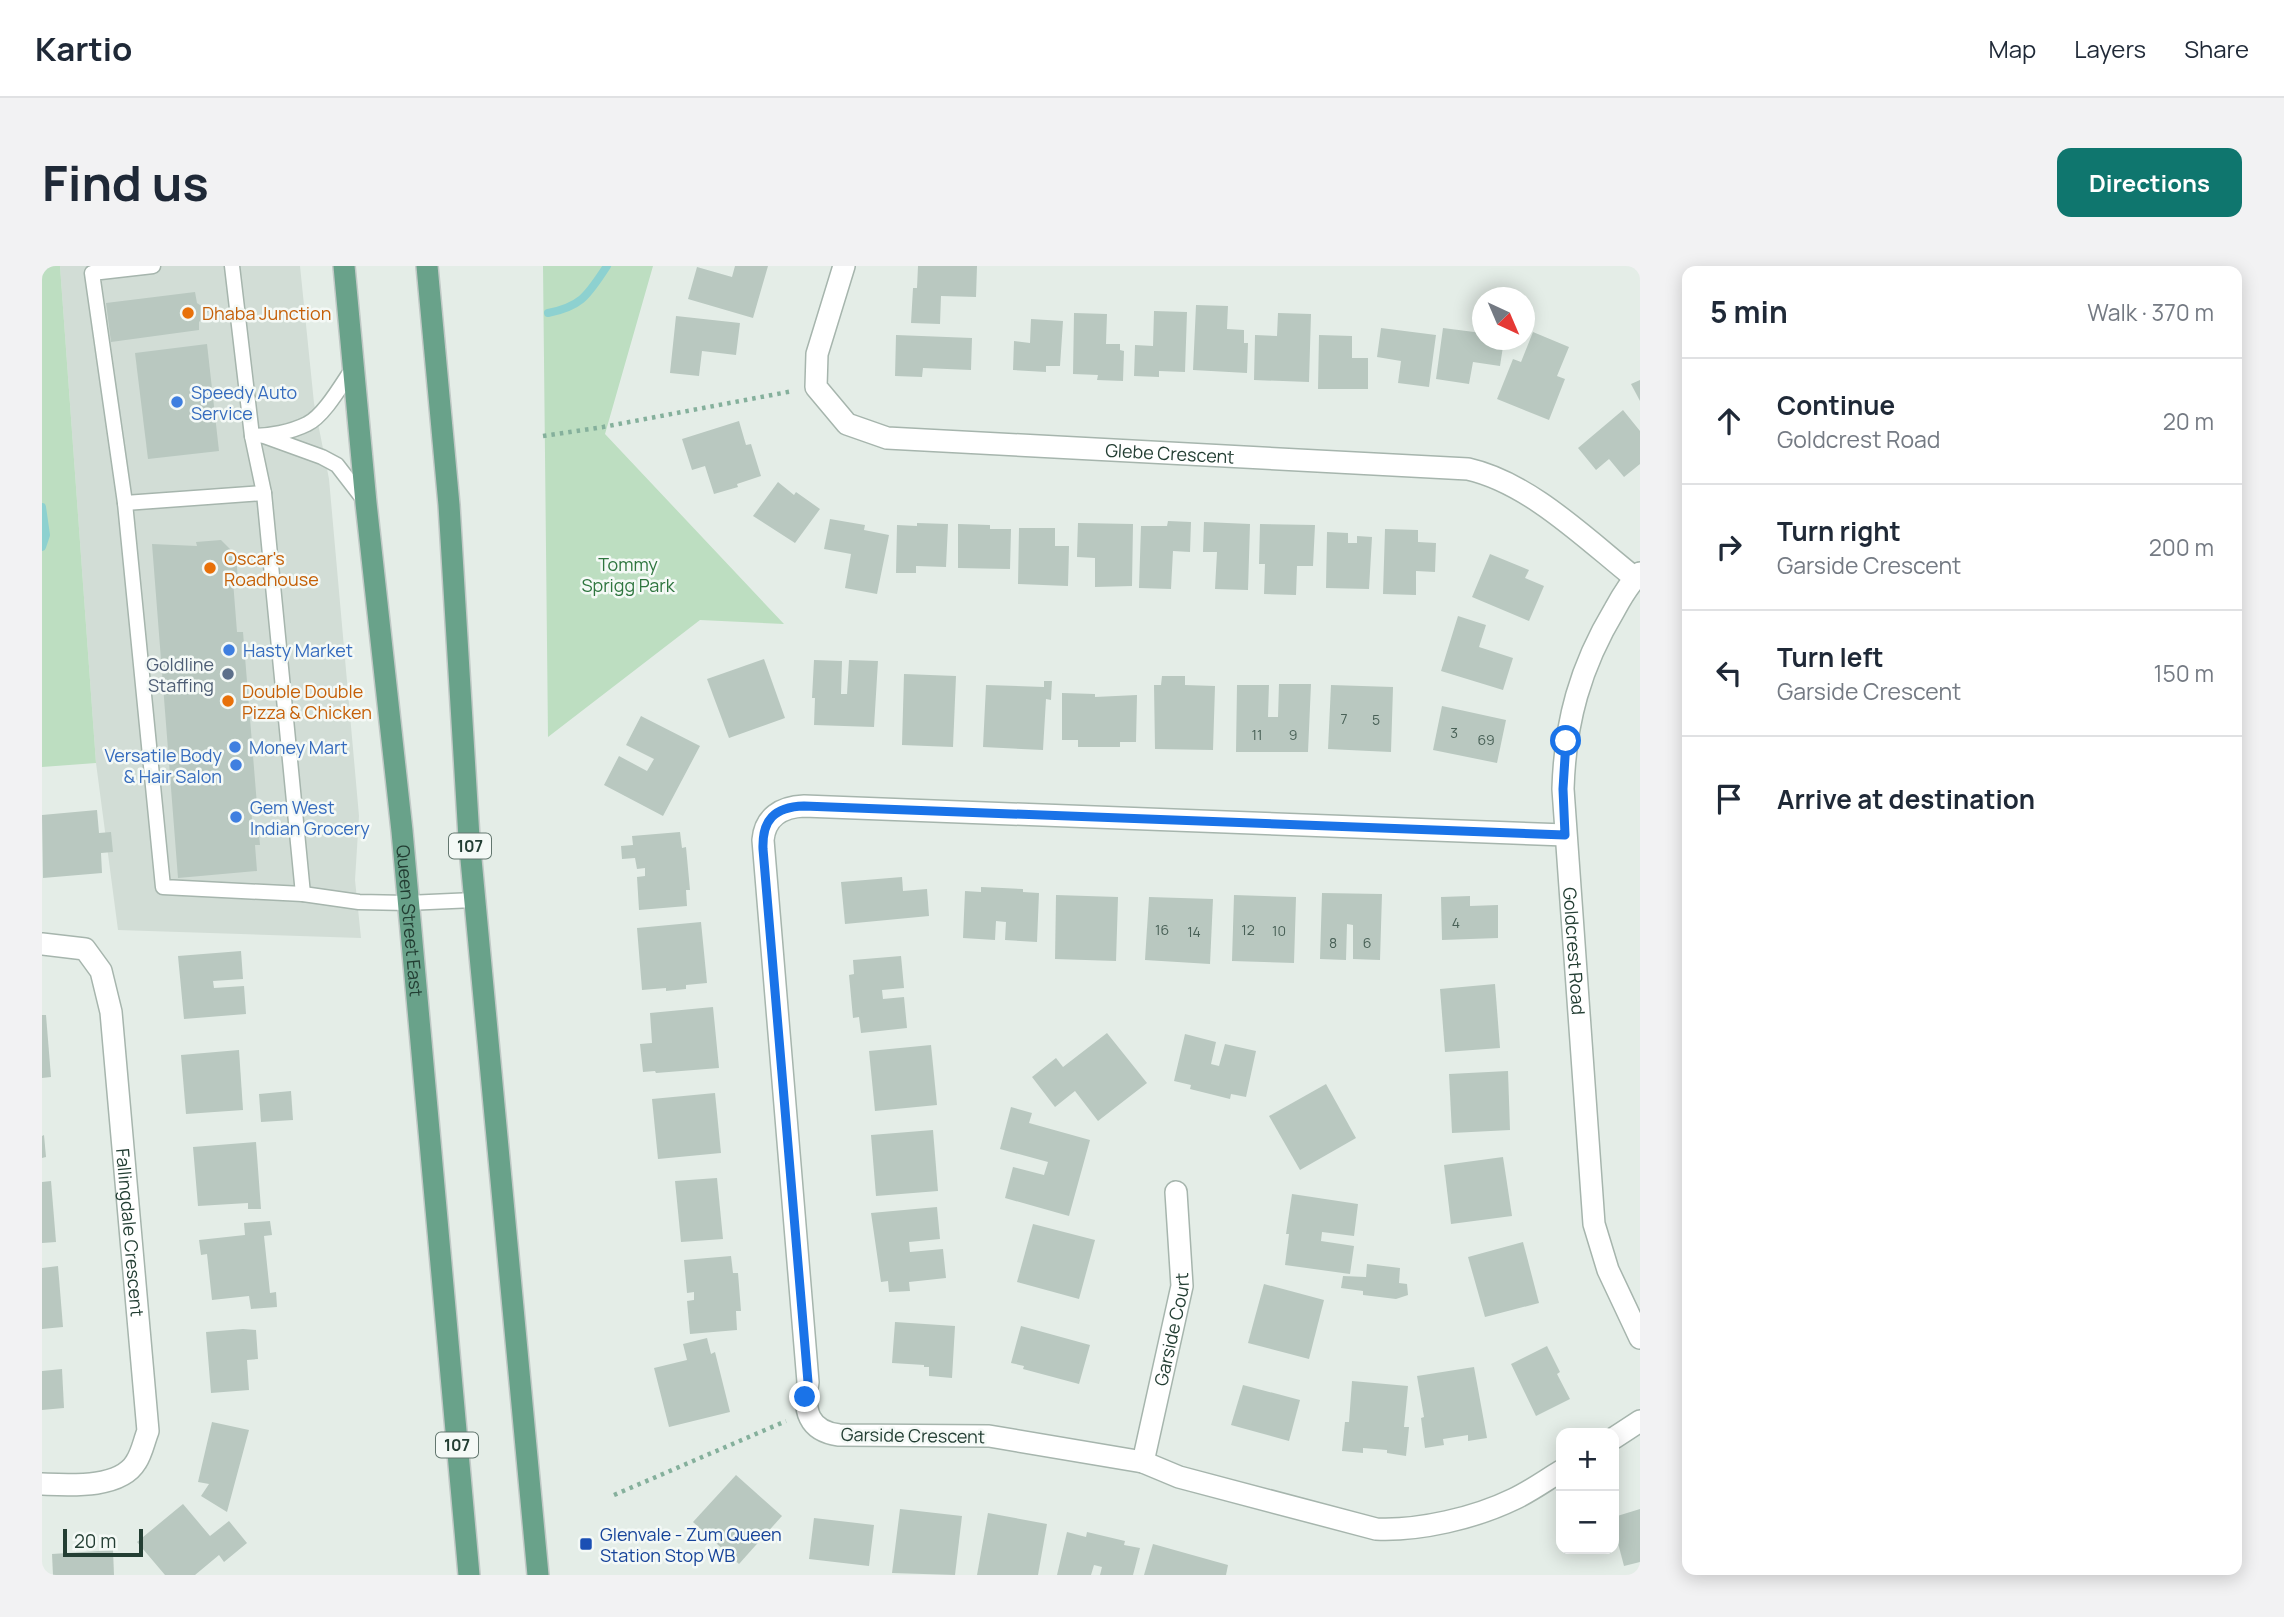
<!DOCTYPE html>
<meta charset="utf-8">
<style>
:root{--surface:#fff;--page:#f2f2f3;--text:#1f2937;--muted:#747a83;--line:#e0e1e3;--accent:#0f766e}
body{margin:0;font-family:Manrope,sans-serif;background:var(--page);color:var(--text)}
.controls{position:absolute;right:21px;bottom:21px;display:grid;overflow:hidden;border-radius:14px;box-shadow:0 4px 18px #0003}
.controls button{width:63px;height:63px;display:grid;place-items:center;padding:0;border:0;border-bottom:2px solid var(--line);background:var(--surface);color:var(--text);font:35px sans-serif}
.compass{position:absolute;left:1430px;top:21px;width:63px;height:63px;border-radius:50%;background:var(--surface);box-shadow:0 4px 18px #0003;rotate:136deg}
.scale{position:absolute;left:21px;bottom:18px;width:80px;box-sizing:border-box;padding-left:7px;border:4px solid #233e33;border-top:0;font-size:19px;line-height:24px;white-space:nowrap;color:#233e33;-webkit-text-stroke:5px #f4f9f6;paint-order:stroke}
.stop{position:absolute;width:21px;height:21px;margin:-16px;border:5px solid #1a73e8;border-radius:50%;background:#fff}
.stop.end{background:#1a73e8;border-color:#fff;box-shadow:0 2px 7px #0008}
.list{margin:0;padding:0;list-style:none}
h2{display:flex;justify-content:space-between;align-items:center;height:91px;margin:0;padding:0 28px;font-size:30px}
h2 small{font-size:23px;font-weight:400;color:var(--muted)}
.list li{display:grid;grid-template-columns:46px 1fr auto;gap:21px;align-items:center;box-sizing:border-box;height:126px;padding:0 28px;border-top:2px solid var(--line)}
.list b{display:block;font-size:26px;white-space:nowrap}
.list p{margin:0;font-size:23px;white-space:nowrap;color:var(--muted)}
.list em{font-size:23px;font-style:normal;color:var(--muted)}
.icon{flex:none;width:38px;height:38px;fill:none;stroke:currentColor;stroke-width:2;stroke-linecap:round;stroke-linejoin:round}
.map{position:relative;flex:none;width:1598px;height:1309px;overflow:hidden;border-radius:14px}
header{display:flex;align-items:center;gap:42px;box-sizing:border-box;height:98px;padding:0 35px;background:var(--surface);border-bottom:2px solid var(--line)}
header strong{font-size:33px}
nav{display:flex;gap:38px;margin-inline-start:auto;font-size:24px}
.intro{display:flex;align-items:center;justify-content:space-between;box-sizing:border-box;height:168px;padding:0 42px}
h1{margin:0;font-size:49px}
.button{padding:18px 32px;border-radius:14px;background:var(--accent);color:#fff;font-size:24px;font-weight:700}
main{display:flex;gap:42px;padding:0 42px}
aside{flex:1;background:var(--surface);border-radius:14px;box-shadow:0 4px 18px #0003}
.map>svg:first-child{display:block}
</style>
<header>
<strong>Kartio</strong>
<nav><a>Map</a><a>Layers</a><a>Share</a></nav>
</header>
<div class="intro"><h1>Find us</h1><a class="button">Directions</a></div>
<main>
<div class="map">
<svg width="1598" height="1309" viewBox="0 0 1598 1309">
<rect width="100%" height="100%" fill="#e4ede7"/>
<path fill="#d2ddd6" d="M18,0H258L272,137L287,213L317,550L313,614L319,672L76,664L54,497Z"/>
<g fill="#bddec1">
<path d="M0,0H18L54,497L0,501Z"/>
<path d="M501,0H611L563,168L742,358L658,354L506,471Z"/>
</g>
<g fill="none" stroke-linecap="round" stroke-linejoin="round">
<g stroke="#8dd1d0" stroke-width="8">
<path d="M506,47C541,40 546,28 565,0"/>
<path d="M0,241L4,269L0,281"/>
</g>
</g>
<g fill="#b9c8c0">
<path d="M693,0H726L711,52L646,33L655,1L690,11Z"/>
<path d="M876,0H935L934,31L899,30L898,58L869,57L871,22H875Z"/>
<path d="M153,26L155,37L167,45L157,56V64L69,76L64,37Z"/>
<path d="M1154,39L1186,40L1185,63L1202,64V77H1206L1205,107L1151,104Z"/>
<path d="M1112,45L1145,46L1143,106L1117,105V111L1092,110L1093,79L1111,80Z"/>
<path d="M1032,47L1065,48L1064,78H1078V84L1082,85L1081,115L1055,114L1056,109L1031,108Z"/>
<path d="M1236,47L1269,48L1267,116L1212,114L1213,69L1235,70Z"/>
<path d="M634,50L698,57L694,89L660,85L657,110L628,107Z"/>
<path d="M989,53L1021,55L1018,100H1004V106L971,104L972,75L988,77Z"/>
<path d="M1339,62L1394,69L1387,121L1356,117L1359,95L1335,91Z"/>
<path d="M1401,62L1440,67V74H1462L1458,100L1431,96L1427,118L1394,113Z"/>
<path d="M1491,66L1527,81L1515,110L1523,113L1507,154L1455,133L1471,93L1479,96Z"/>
<path d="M854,69L930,72L929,104L881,102L880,111L853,110Z"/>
<path d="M1277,69L1310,70V92H1326V123H1276Z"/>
<path d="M165,78L177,185L106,193L93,87Z"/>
<path d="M1598,114V135L1589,118Z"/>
<path d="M1581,144L1598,165V198L1582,211L1567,193L1554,204L1536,182Z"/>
<path d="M697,155L704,179L709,178L719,210L695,218L696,221L672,228L663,200L650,204L640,173Z"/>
<path d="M736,216L752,229L754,226L778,243L753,277L711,250Z"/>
<path d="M788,253L823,259L822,264L847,269L835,328L803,322L809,288L782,283Z"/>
<path d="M1126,255L1149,256L1148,286L1131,285L1129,323L1097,322L1099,260H1125Z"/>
<path d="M1162,256L1208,258L1206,324L1173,323L1175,286H1161Z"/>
<path d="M875,257L906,258L904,301L874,300V307H854L855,259L875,260Z"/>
<path d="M1036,257L1091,258L1090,320L1053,321V292L1035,291Z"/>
<path d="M916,258L948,259V263H969L968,303L916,302Z"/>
<path d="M1218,258L1273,259L1271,300H1255L1254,329L1222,328L1223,298H1217Z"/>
<path d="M977,262H1013V280H1027L1026,320L976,318Z"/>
<path d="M1343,263L1376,264V276L1394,277L1393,306L1374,305V329L1341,328Z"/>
<path d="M1285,266L1306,267V277H1315V270L1330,271L1327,323L1284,322Z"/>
<path d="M179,274L194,289L196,314L191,315L195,366H201L215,539L209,540L211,568H217L218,579H213L215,605L136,612L110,278L155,280L154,276Z"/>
<path d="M1448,288L1487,304L1483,312L1502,320L1487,355L1430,331Z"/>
<path d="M1416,350L1444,359L1437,381L1471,392L1461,424L1399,405Z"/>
<path d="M722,393L743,452L687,472L665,413Z"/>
<path d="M772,394L800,395L799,428H805L807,394L836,395L832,461L772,459L773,432H770Z"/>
<path d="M862,408L914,410L911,481L860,479Z"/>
<path d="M1120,410H1143V419L1173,420L1171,484L1113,483L1112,419H1119Z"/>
<path d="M1002,415H1010L1009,434L1004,433L1001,484L941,481L944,419L1002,421Z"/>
<path d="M1237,418H1269L1266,486H1194L1195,419H1227L1226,451H1236Z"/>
<path d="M1289,419L1351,421L1349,486L1286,483Z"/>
<path d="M1020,427L1053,428V431L1095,429L1094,476H1078V481H1036V474H1020Z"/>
<path d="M1400,440L1464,454L1455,497L1391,484Z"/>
<path d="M599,450L658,480L621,550L562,519L577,490L605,505L612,493L584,479Z"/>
<path d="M55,544L57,567L69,566L71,586L59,587L60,607L1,612L0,549Z"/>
<path d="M638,566L640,582L644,581L648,624H644L645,640L597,644L595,611L603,610V602L595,603L593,592L580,593L579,580L591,579L590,570Z"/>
<path d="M860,611L861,625L885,623L887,650L803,658L799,616Z"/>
<path d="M939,621L981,623V626L997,627L995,676L963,674L964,656L954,655L953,674L921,672L923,625L939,626Z"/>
<path d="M1280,627L1340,628L1338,694L1311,693V659L1305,658L1304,694L1278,693Z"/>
<path d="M1014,629L1076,631L1074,695L1013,693Z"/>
<path d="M1192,629L1254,631L1252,697L1190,695Z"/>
<path d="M1428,630V640L1456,639V672L1400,674L1399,631Z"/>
<path d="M1107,631L1171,633L1168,698L1103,694Z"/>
<path d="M659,656L665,717L644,719V723L624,725V722L600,724L595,662Z"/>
<path d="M199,685L201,713L171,715L172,722L202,720L204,748L142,753L136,690Z"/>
<path d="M859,690L862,722L840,724L841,733L862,731L865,762L819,767L817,751L811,752L807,709L812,708L811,694Z"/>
<path d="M1453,718L1458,782L1403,786L1398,723Z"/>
<path d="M671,741L677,802L614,807L613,805L601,806L598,778L610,777L608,747Z"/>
<path d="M0,749H4L9,811L0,812Z"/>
<path d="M1065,767L1105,817L1056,855L1033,825L1013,841L990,811L1014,792L1021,801Z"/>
<path d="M1143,768L1174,776L1169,798L1177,800L1183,778L1214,785L1204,831L1189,828L1188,833L1148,823L1149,819L1132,815Z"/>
<path d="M889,779L895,839L833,845L827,785Z"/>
<path d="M197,784L201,844L144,848L139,789Z"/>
<path d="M1466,805L1468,864L1410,867L1407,808Z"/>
<path d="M1284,818L1314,872L1258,904L1227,850Z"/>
<path d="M249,825L251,854L219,856L217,828Z"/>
<path d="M673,827L679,887L616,893L610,833Z"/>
<path d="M969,841L990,847L987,857L1048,874L1027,950L963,932L971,901L1002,909L1006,896L958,883Z"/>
<path d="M891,864L896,925L834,930L829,869Z"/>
<path d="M2,869L4,891L0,892V870Z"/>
<path d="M214,876L219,943H206V937L156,940L151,881Z"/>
<path d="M1461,891L1470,950L1409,958L1402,899Z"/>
<path d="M675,912L681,973L639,976L633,915Z"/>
<path d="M9,915L14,976L0,977V916Z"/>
<path d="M1250,928L1316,938L1312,970L1280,966L1279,975L1312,980L1308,1008L1243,999L1247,968H1244Z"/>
<path d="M895,941L898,973L867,976L868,986L901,983L904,1012L867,1016L868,1025L847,1026L846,1015L839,1016L829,947Z"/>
<path d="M228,955L230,969L222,970L228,1027L234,1026L235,1041L209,1043L207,1030L170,1034L165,988L159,989L157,974L203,969L202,957Z"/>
<path d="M991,958L1053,974L1037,1033L975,1016Z"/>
<path d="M1481,976L1497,1037L1443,1051L1426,991Z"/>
<path d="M689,990L691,1007H696L699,1045H694L695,1064L648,1068L645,1035L652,1034V1026L645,1027L642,994Z"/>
<path d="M1325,998L1358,1002L1357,1017L1365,1018L1366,1029L1354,1033L1321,1029V1025L1299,1022L1301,1010L1324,1011Z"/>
<path d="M16,1000L21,1061L0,1063V1002Z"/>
<path d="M1222,1018L1282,1034L1267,1093L1206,1077Z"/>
<path d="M853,1056L913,1060L910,1112L887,1110V1101H882V1099L850,1097Z"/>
<path d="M979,1060L1048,1079L1037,1118L981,1103L982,1100L969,1097Z"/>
<path d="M201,1063L214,1064L216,1093L205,1094L207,1124L169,1127L164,1066Z"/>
<path d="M665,1072L669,1088L673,1086L688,1146L627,1161L612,1102L645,1094L641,1078Z"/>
<path d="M1505,1080L1518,1106L1515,1108L1528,1133L1494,1150L1469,1098Z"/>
<path d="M1432,1101L1445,1172L1426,1175V1169L1401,1173L1402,1179L1383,1182L1379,1152L1382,1151L1375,1110Z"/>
<path d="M20,1103L22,1142L0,1144V1105Z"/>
<path d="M1310,1115L1366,1120L1362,1161H1367L1364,1190L1345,1187V1184L1321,1182V1187L1300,1185L1303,1156H1307Z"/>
<path d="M1201,1119L1258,1134L1247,1175L1189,1159Z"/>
<path d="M170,1156L207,1164L185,1246L159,1230L167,1218L156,1216Z"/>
<path d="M694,1209L740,1250L697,1298L651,1256Z"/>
<path d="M141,1238L168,1270L187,1255L205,1277L182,1296L177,1289L153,1309H123L95,1276Z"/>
<path d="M858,1243L920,1250L913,1309L850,1307Z"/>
<path d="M1598,1243V1296L1582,1300L1572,1262V1251Z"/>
<path d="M946,1247L1005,1258L996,1309H935Z"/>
<path d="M772,1252L832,1259L827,1300L767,1293Z"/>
<path d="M1025,1266L1044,1271L1045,1266L1083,1275L1082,1279L1098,1282L1091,1309H1058L1060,1301L1052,1299L1049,1309H1015Z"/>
<path d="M1111,1278L1186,1299L1184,1309H1102Z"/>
<path d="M71,1284L72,1309H11L10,1288Z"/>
</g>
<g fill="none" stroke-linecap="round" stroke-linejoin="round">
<g stroke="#a6b5ad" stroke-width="17">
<g id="lane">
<path d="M190,0L210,170L222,227L261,628"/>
<path d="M210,170C227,170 249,166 265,158C282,150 300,118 311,102"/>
<path d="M222,170L280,191L295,199L322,234"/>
<path d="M222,227L83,237L121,621L261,628L317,636L365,637L432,634"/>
<path d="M83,237L50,7L111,0"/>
</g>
</g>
<g stroke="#a6b5ad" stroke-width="24">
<g id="street">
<path id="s1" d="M802,0L775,88L774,121L805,158L845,172L1426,203C1488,217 1544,273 1593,312"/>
<path id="s2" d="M1598,307C1588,317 1580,330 1573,343C1538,401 1523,456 1521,523L1552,958L1566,1004L1598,1072"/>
<path id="s3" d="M0,678L43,683L59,705L69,746L106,1165C102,1175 100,1187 94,1196C78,1223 27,1219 0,1218"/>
<path d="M1572,1172L1598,1155"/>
<path id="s4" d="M1101,1196L1140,1020L1134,926"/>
<path d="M1519,1205C1504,1214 1489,1225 1472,1233C1433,1252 1377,1265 1334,1263L1137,1211L1101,1196L947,1170L797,1169C766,1165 761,1144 766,1116L721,574C723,551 739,541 762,540L1523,569"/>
</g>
</g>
<g stroke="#c1c9c6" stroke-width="24">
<g id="primary">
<path id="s5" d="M302,0L324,237L360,565L427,1309"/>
<path d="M385,0L407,239L427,572L496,1309"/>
</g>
</g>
<g stroke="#85b09c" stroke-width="4.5" stroke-dasharray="3.5 5" stroke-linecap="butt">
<path d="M501,170L561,161L751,125"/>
<path d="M572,1229L744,1155"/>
</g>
<use href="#lane" stroke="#fff" stroke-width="14"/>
<use href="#street" stroke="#fff" stroke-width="21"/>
<use href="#primary" stroke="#69a28a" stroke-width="21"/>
</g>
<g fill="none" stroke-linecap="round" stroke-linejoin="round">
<path stroke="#1a73e8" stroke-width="9" d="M763,1131L766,1116L721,583C720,554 732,541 762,540L1523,569L1521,523L1524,475"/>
</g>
<g fill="#e8710a" stroke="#f4f9f6" stroke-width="2.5">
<circle cx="146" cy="47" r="7"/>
<circle cx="168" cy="302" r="7"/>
<circle cx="186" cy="435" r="7"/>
</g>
<g fill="#3f7fe0" stroke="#f4f9f6" stroke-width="2.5">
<circle cx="135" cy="136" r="7"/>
<circle cx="187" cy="384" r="7"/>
<circle cx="193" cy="481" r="7"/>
<circle cx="194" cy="499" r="7"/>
<circle cx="194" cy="551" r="7"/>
</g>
<circle fill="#5c6f8a" stroke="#f4f9f6" stroke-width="2.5" cx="186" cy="408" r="7"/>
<rect fill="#1a4fb4" stroke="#f4f9f6" stroke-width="2.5" x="537" y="1271" width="14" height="14" rx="3.5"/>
<g text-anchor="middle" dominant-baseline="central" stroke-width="5" stroke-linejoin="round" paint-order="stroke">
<g font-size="14" fill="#486056">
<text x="1302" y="452">7</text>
<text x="1334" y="453">5</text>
<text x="1412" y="466">3</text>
<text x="1215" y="468">11</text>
<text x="1251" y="468">9</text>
<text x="1444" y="473">69</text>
<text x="1414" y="656">4</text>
<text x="1120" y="663">16</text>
<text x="1206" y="663">12</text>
<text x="1237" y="664">10</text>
<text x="1152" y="665">14</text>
<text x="1291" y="676">8</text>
<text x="1325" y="676">6</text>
</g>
<g fill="#f4f9f6" stroke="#62766e" stroke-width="2">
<rect x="407" y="567.5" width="42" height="25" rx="5"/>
<rect x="394" y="1166.5" width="42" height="25" rx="5"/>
</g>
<g font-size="16" font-weight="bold" fill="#233e33">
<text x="428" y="580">107</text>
<text x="415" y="1179">107</text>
</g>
<g font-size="18" fill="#c56008" stroke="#f4f9f6" text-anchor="start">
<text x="160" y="47">Dhaba Junction</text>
<text x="182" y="292">Oscar's<tspan x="182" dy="21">Roadhouse</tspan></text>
<text x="200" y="425">Double Double<tspan x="200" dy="21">Pizza &amp; Chicken</tspan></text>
</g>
<g font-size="18" fill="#366cbe" stroke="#f4f9f6" text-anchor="start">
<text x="149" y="126">Speedy Auto<tspan x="149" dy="21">Service</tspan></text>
<text x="201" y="384">Hasty Market</text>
<text x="207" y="481">Money Mart</text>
<text x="180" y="489" text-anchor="end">Versatile Body<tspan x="180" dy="21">&amp; Hair Salon</tspan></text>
<text x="208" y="541">Gem West<tspan x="208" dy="21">Indian Grocery</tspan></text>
</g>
<g font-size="18" fill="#233e33" stroke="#f4f9f6">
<text stroke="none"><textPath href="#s1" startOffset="499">Glebe Crescent</textPath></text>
<text stroke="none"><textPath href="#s5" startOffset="658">Queen Street East</textPath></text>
<text stroke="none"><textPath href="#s2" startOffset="396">Goldcrest Road</textPath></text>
<text stroke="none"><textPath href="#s3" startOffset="334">Fallingdale Crescent</textPath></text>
<text stroke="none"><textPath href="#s4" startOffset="136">Garside Court</textPath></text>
<text transform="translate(871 1169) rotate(1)">Garside Crescent</text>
</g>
<g font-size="18" fill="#2e753e" stroke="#f4f9f6">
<text x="586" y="298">Tommy<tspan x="586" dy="21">Sprigg Park</tspan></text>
</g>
<g font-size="18" fill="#4e5e75" stroke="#f4f9f6" text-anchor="end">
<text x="172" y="398">Goldline<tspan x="172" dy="21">Staffing</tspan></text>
</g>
<g font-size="18" fill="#164399" stroke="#f4f9f6" text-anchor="start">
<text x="558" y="1268">Glenvale - Zum Queen<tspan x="558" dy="21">Station Stop WB</tspan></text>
</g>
</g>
</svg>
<div class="controls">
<button>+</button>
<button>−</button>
</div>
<svg class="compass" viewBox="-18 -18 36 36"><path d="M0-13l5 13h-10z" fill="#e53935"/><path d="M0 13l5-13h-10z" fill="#747a83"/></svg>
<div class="scale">20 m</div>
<div class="stop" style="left:1524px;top:475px"></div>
<div class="stop end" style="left:763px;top:1131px"></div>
</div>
<aside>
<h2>5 min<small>Walk · 370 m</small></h2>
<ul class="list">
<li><svg class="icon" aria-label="ahead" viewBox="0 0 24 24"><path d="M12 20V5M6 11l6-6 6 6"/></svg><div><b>Continue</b><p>Goldcrest Road</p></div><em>20 m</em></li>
<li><svg class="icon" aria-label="right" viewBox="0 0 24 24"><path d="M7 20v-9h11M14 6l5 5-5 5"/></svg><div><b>Turn right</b><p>Garside Crescent</p></div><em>200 m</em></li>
<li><svg class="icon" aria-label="left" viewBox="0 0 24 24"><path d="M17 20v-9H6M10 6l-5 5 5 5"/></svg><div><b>Turn left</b><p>Garside Crescent</p></div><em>150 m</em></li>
<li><svg class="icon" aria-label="arrive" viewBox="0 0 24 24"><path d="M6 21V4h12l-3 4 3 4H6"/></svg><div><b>Arrive at destination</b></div></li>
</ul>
</aside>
</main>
